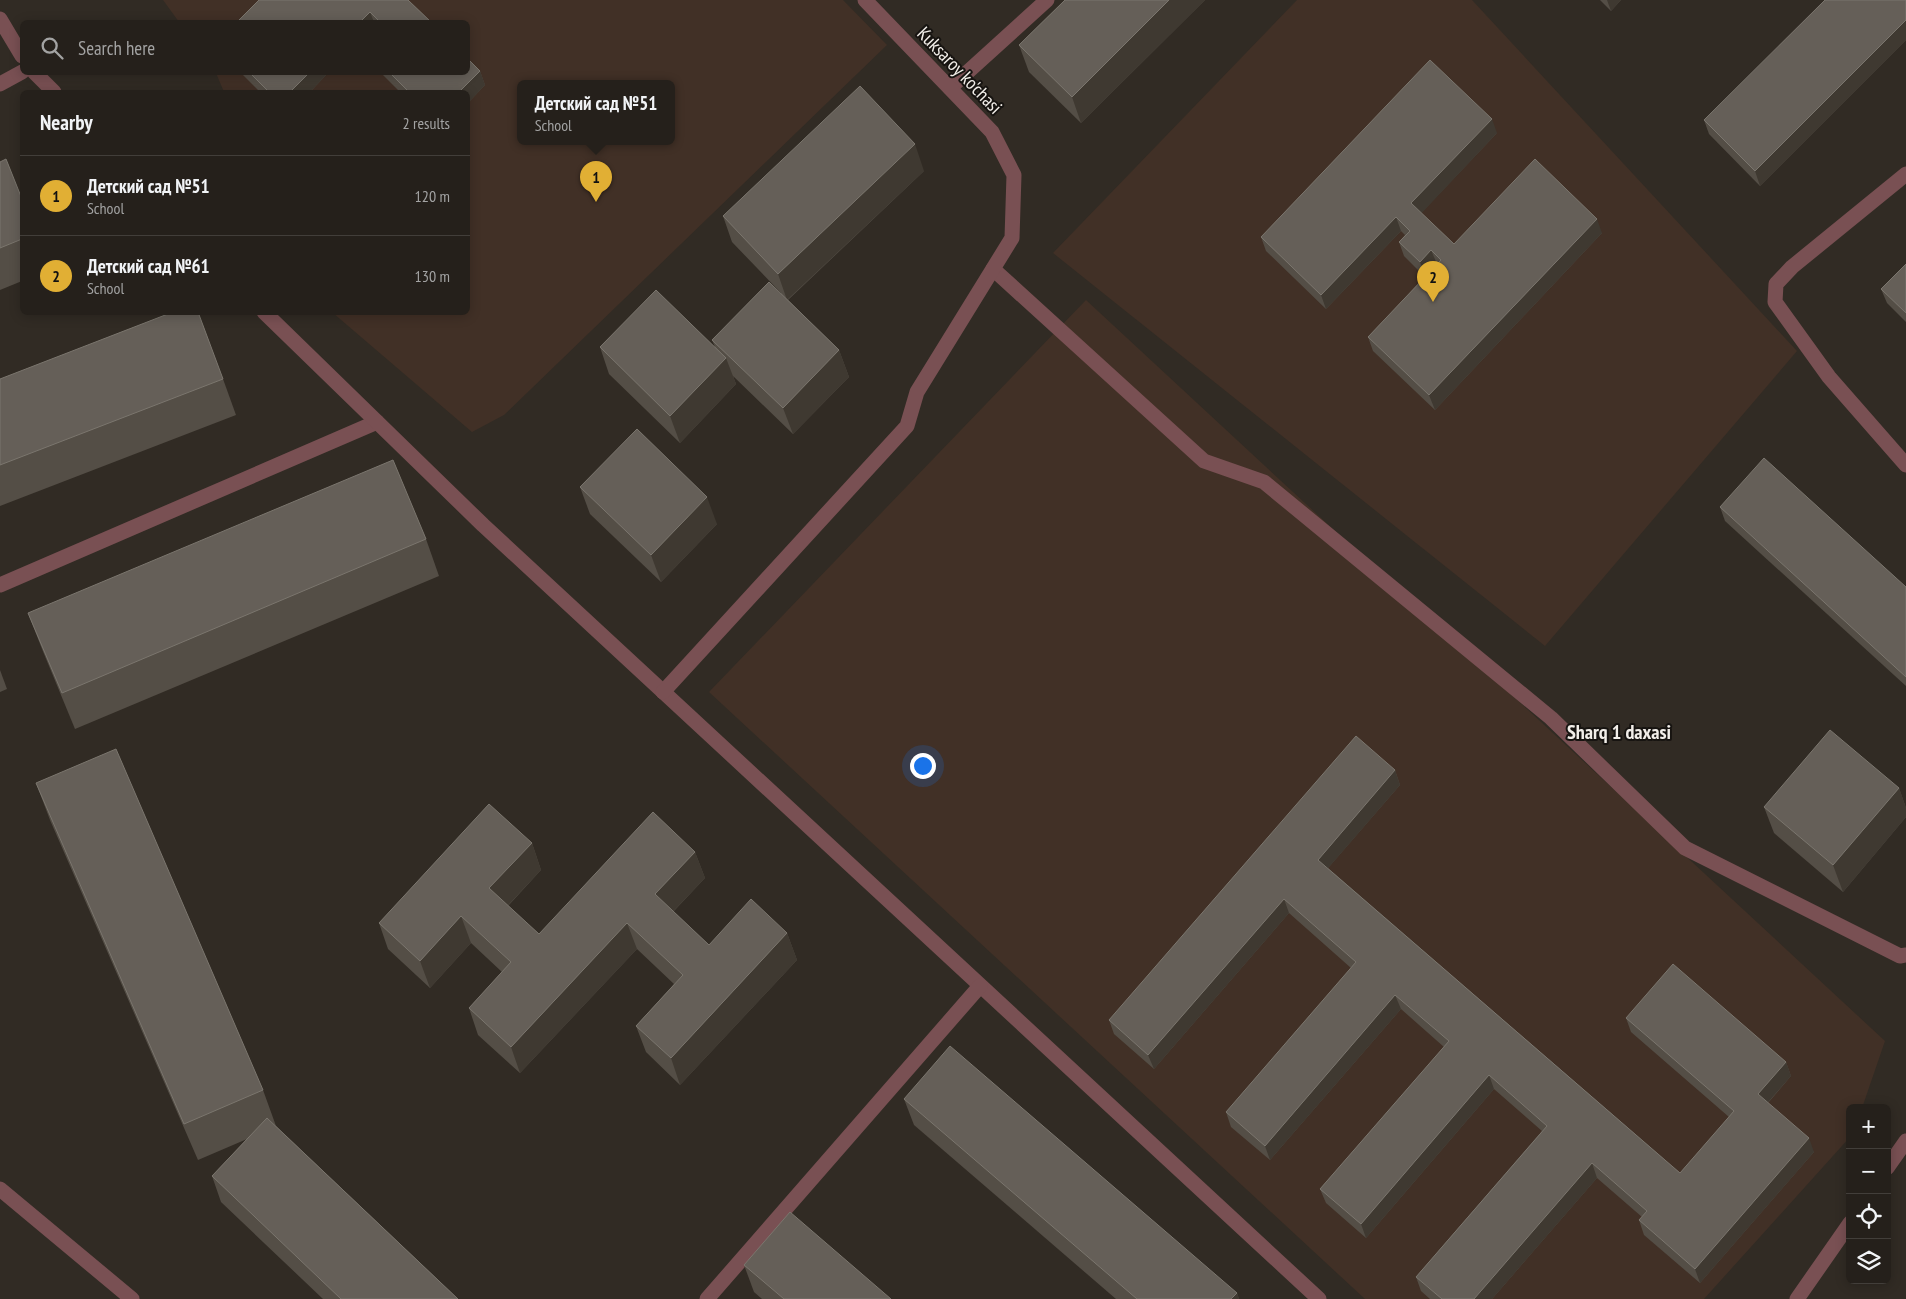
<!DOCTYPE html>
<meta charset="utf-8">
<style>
:root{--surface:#25201b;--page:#2d2824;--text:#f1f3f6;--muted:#a3a3a3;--line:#423e3a;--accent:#e1af34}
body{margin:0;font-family:"PT Sans Narrow",sans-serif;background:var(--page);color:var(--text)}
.controls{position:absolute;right:15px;bottom:15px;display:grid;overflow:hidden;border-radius:8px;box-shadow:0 2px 12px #0003}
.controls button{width:45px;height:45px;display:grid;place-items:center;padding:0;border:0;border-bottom:1px solid var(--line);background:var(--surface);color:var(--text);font:25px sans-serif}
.you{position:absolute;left:922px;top:765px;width:18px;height:18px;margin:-12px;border:4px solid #fff;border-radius:50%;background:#1a73e8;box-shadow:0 0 0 8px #1a73e833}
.badge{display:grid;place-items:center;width:32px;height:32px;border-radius:50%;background:var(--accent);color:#111;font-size:16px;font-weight:700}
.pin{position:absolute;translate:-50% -41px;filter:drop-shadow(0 1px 2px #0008)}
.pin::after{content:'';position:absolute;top:26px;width:18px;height:15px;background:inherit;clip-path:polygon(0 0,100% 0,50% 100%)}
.popup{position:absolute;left:517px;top:80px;width:158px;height:65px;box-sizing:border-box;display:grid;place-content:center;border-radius:8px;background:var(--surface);filter:drop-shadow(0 1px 4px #0005);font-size:16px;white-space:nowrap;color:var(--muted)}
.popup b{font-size:19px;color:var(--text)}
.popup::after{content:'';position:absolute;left:50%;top:100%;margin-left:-10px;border:10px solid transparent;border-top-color:var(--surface)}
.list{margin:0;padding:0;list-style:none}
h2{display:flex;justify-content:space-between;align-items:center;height:65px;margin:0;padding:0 20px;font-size:21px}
h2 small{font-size:16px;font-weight:400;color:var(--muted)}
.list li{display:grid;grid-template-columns:32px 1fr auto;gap:15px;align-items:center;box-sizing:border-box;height:80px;padding:0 20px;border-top:1px solid var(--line)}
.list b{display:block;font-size:19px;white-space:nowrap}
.list p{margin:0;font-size:16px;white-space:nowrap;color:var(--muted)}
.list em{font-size:16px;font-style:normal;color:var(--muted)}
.icon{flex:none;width:28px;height:28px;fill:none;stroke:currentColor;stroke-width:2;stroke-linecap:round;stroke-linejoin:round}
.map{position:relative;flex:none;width:1906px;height:1299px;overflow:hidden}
.search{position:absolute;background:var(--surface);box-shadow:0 2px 12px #0003;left:20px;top:20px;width:450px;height:55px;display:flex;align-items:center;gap:12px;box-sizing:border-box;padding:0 18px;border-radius:8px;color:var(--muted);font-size:19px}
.panel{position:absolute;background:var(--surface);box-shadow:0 2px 12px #0003;left:20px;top:90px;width:450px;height:225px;border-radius:8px}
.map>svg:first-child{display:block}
</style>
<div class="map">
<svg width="1906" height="1299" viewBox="0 0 1906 1299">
<rect width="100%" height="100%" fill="#312b24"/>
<g fill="#413026" fill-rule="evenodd">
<path d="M163,0H843L887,45L504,415L472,432L333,313L468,312V92H224L216,73L468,72V22H179ZM521,83H671V141H521Z"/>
<path d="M1297,0H1472L1797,351L1545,646L1053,253Z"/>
<path d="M1086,300L1885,1041L1862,1108H1850V1137L1704,1299H1365L709,692Z"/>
</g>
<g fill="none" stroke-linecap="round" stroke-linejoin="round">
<path stroke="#795053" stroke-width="15" d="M0,585L377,422"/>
<g stroke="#795053" stroke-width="15">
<path d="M0,19L22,56"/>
<path d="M34,72L54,92"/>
<path d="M0,84L22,72"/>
<path d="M950,88L1047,0"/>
<path d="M1906,174L1792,267L1776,284L1775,302L1829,377L1906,465"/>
<path d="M993,269L1204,461L1264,482L1551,718L1685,848L1900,956L1906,955"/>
<path d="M264,312L483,525L1319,1299"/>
<path d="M663,692L907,426L917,392L1012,238L1014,175L992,132L865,0"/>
<path d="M1887,1168L1906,1141"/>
<path d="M0,1189L132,1299"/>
<path d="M707,1299L980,986"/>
<path d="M1797,1299L1850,1223"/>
</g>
</g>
<g fill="#544e46">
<path d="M408,0L431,22H237Z"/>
<path d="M1065,0H1205L1081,123L1029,72L1019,45Z"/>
<path d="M1600,0H1621L1611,11Z"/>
<path d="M1906,0V40L1760,186L1709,134L1704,120Z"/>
<path d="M480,71L485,85L468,103V92H400L380,72H468Z"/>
<path d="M240,72H329L310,92H260Z"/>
<path d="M1497,133L1421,213L1454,244L1602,233L1435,410L1373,351L1368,337L1425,277L1404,256L1399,242L1405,235L1401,231L1326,309L1266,251L1261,237Z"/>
<path d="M0,162L22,199V281L0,290Z"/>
<path d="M924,171L788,300L839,350L849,377L793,434L733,376L736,384L680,443L609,374L600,347H715L712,340L781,293L732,242L723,216Z"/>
<path d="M1906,264V322L1887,303L1881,289Z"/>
<path d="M0,379H223L236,415L0,506Z"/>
<path d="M580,487L717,524L661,582L590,514Z"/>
<path d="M1720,507L1906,587V686L1725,521Z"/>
<path d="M426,539L439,576L75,729L42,649L28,613Z"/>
<path d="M0,670L7,689L0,692Z"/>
<path d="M1395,770L1400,785L1328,868L1680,1173L1729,1117L1631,1032L1626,1018L1786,1062L1791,1076L1768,1103L1814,1152L1700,1283L1644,1235L1639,1220L1642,1217L1597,1178L1492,1299H1430L1421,1291L1416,1277L1542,1131L1494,1089L1366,1238L1326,1203L1320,1189L1444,1047L1401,1009L1270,1160L1231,1127L1226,1112L1351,968L1289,913L1154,1069L1114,1034L1109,1020Z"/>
<path d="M36,783L263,1090L276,1126L458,1299H323L221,1202L212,1176L247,1139L198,1160L50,820Z"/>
<path d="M1899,788L1906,808V817L1843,892L1774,833L1764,807Z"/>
<path d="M532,843L541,870L508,906L539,934L695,852L705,878L673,912L709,945L787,933L797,960L680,1085L646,1052L636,1026L674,984L637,949L520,1073L478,1035L469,1008L502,972L471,943L430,988L388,949L379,923Z"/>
<path d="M904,1099L1237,1293L1239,1299H1116L914,1125Z"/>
<path d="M744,1265L891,1299H762L754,1292Z"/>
</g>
<g fill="#3f3931">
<path d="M1169,0H1205L1081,123L1072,97Z"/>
<path d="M1607,0H1621L1611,11Z"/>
<path d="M370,12L374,22H360Z"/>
<path d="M1906,20V40L1760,186L1755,171Z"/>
<path d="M480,71L485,85L468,103V92H459Z"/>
<path d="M310,72H329L310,92H290Z"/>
<path d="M1492,119L1497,133L1417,218L1411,203Z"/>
<path d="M915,144L924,171L787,300L778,274Z"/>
<path d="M1396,217L1401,231L1326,309L1321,295Z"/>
<path d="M1597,219L1602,233L1435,410L1429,395Z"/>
<path d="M1431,250L1437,264L1425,277L1420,262Z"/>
<path d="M839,350L849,377L793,434L783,408Z"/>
<path d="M726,358L736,384L680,443L670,416Z"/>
<path d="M707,497L717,524L661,582L651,555Z"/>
<path d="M1395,770L1400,785L1323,874L1318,860Z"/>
<path d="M1899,788L1906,808V817L1843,892L1833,865Z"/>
<path d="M532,843L541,870L499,915L489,888Z"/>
<path d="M695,852L705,878L664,921L655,894Z"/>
<path d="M1284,899L1289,913L1154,1069L1148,1055Z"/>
<path d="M461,916L471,943L430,988L420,961Z"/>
<path d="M627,923L637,949L520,1073L511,1047Z"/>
<path d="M787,933L797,960L680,1085L671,1058Z"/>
<path d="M1395,995L1401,1009L1270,1160L1265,1146Z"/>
<path d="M1786,1062L1791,1076L1763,1108L1758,1094Z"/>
<path d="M1489,1075L1494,1089L1366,1238L1361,1224Z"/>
<path d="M1809,1138L1814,1152L1700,1283L1695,1269Z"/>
<path d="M1592,1163L1597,1178L1492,1299H1474Z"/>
<path d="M1237,1293L1239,1299H1231Z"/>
</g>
<g fill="#655f58" stroke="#7b766e">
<path d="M259,0H408L431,22H380L370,12L360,22H237Z"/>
<path d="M1065,0H1169L1072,97L1019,45Z"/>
<path d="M1825,0H1906V20L1755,171L1704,120Z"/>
<path d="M468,59L480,71L459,92H409L389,72H468Z"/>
<path d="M1430,60L1492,119L1411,203L1454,244L1535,159L1597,219L1429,395L1368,337L1441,260L1431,250L1420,262L1399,242L1410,231L1396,217L1321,295L1261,237Z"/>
<path d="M249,72H310L290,92H269Z"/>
<path d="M860,86L915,144L778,274L723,216Z"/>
<path d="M6,159L22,199V239L0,248V162Z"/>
<path d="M1906,264V313L1881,289Z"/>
<path d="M769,282L839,350L783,408L712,340Z"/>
<path d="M656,290L726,358L670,416L600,347Z"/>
<path d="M173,312H198L223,379L0,465V379Z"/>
<path d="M637,429L707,497L651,555L580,487Z"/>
<path d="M1764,458L1906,587V677L1720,507Z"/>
<path d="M393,460L426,539L62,693L28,613Z"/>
<path d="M1830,730L1899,788L1833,865L1764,807Z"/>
<path d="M1356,736L1395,770L1318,860L1680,1173L1734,1111L1626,1018L1673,964L1786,1062L1758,1094L1809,1138L1695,1269L1639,1220L1647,1211L1592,1163L1474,1299H1442L1416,1277L1547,1126L1489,1075L1361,1224L1320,1189L1449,1041L1395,995L1265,1146L1226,1112L1356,962L1284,899L1148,1055L1109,1020Z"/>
<path d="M116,749L263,1090L184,1124L36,783Z"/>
<path d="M489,804L532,843L489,888L539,934L653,812L695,852L655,894L709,945L751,899L787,933L671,1058L636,1026L683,975L627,923L511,1047L469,1008L511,962L461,916L420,961L379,923Z"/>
<path d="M950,1046L1237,1293L1231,1299H1137L904,1099Z"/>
<path d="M267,1118L458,1299H341L212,1176Z"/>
<path d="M790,1212L891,1299H784L744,1265Z"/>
</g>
<g text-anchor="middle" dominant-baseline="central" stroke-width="4" stroke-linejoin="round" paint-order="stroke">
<g font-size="19" fill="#f2eee9" stroke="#171411">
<text transform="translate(960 70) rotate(46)">Kuksaroy ko'chasi</text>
</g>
<g font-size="20" font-weight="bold" fill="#f2eee9" stroke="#171411">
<text x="1619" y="732">Sharq 1 daxasi</text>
</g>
</g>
</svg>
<div class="controls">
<button>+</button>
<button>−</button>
<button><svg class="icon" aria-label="locate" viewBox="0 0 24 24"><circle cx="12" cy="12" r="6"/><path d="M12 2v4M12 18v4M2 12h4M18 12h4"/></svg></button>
<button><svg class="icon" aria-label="layers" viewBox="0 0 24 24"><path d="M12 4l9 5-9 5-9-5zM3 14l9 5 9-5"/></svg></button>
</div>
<div class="you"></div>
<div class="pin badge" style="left:596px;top:202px">1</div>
<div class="popup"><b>Детский сад №51</b>School</div>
<div class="pin badge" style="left:1433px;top:302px">2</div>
<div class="search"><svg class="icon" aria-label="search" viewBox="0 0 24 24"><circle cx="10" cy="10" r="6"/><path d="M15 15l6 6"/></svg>Search here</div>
<section class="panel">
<h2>Nearby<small>2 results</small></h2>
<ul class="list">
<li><span class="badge">1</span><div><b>Детский сад №51</b><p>School</p></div><em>120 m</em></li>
<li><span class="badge">2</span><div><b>Детский сад №61</b><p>School</p></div><em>130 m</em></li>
</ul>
</section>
</div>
